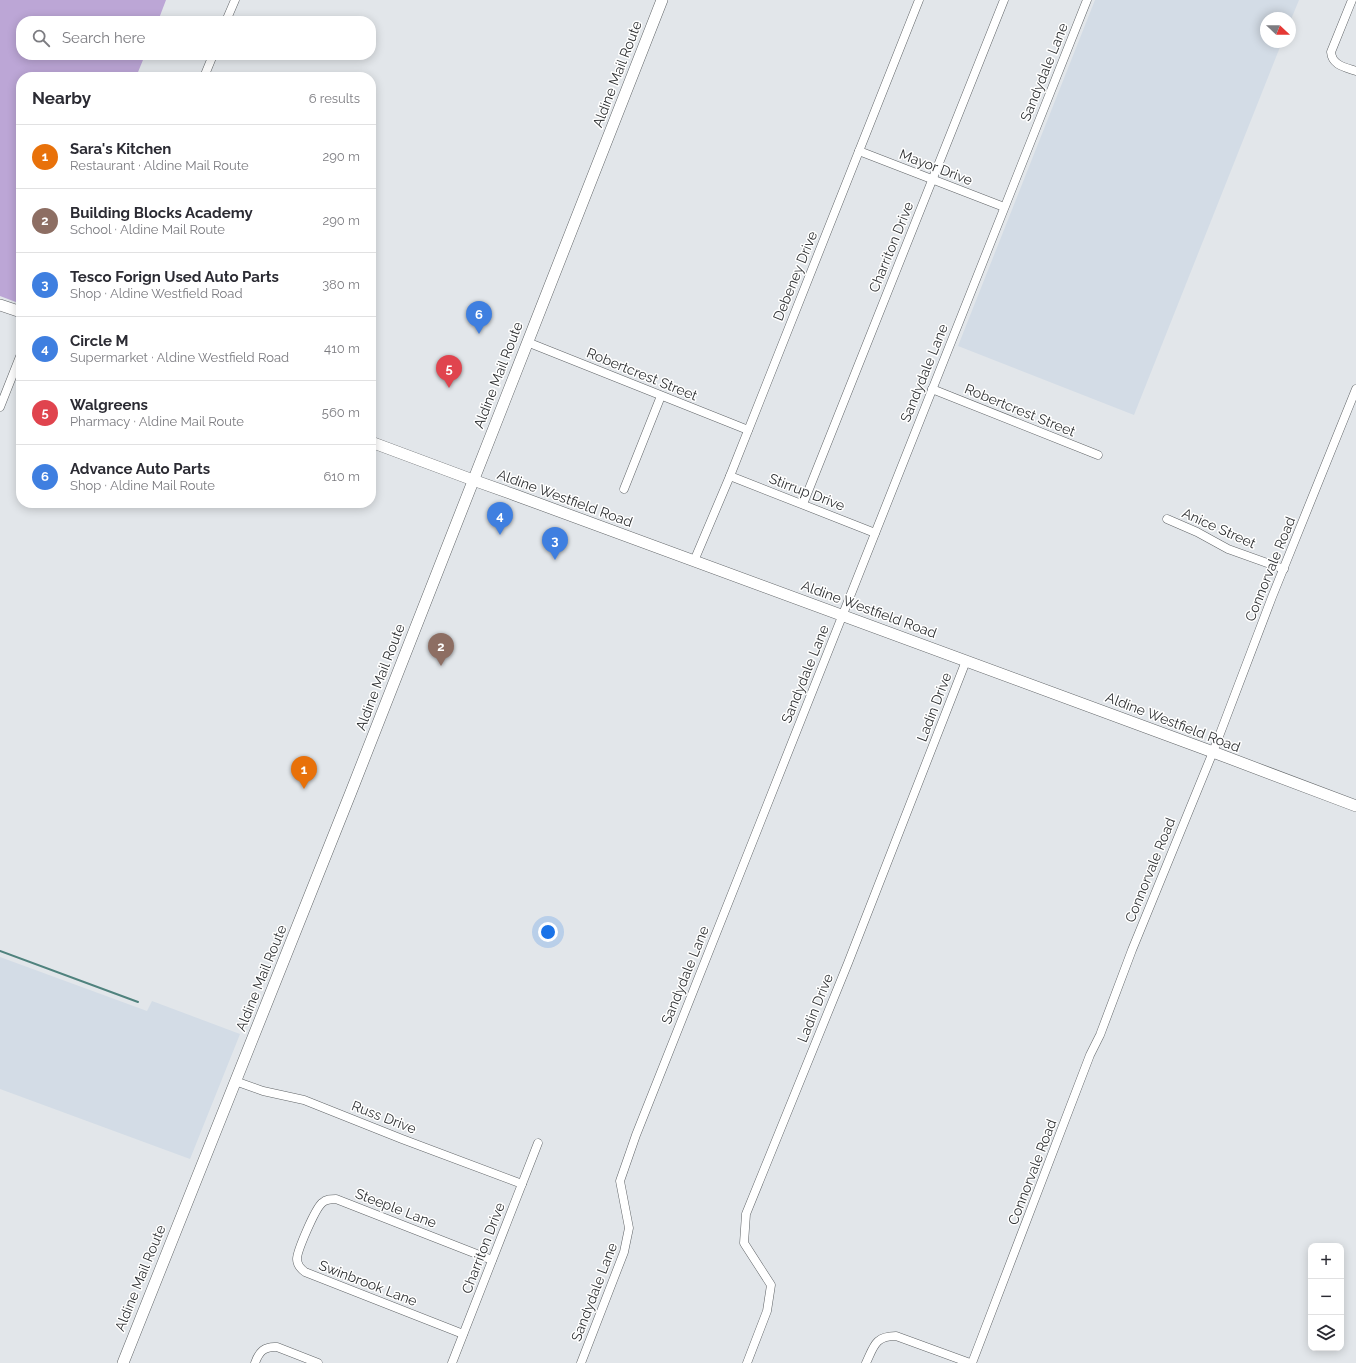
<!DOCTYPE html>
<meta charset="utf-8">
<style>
:root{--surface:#fff;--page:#f7f7f7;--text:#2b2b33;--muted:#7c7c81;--line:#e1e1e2;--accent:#a63e22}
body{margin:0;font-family:Raleway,sans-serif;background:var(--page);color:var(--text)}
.controls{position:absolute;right:12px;bottom:12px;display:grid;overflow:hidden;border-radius:8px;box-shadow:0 2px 10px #0003}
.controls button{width:36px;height:36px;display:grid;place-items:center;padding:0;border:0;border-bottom:1px solid var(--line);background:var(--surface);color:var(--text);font:20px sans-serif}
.compass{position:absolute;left:1260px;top:12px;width:36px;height:36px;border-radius:50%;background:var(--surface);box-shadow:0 2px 10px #0003;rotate:112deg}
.you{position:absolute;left:548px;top:932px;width:14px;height:14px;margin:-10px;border:3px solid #fff;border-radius:50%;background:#1a73e8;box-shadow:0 0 0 6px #1a73e833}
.badge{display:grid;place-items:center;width:26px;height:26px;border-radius:50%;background:var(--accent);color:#fff;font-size:13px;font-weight:700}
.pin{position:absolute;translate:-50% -33px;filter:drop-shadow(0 1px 2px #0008)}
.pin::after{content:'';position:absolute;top:21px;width:14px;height:12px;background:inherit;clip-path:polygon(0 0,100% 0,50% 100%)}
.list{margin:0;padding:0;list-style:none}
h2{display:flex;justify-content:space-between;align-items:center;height:52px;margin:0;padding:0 16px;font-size:17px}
h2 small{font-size:13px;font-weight:400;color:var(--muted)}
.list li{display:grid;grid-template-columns:26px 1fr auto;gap:12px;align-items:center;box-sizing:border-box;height:64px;padding:0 16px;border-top:1px solid var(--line)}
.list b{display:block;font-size:15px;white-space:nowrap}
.list p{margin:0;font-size:13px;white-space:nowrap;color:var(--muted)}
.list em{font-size:13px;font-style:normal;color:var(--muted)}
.icon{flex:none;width:22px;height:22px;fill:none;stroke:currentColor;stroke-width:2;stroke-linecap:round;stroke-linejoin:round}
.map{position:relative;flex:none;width:1356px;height:1363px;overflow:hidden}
.search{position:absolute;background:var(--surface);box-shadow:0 2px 10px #0003;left:16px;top:16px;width:360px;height:44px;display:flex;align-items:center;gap:10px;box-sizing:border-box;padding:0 14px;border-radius:16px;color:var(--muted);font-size:15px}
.panel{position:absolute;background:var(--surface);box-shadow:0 2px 10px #0003;left:16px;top:72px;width:360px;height:436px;border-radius:16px}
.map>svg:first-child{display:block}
</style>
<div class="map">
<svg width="1356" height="1363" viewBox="0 0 1356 1363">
<rect width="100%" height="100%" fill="#e2e6ea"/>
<g fill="#d3dce6">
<path d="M1095,0H1299L1290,22V18H1266V42H1282L1134,415L958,346Z"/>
<path d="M0,957L147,1011L152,1001L240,1034L190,1159L0,1089Z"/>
</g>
<path fill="#bca6d6" d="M0,0H166L158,21H21V55H145L136,77H21V304L0,296Z"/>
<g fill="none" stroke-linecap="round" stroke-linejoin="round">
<path stroke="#4f827d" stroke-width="2" d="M0,951L138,1002"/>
<g stroke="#606467" stroke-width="9">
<g id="minor">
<path d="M1352,0L1331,52C1332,65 1344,67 1356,71"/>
<path d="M226,21L235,0"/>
<path d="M204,77L213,55"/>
<path d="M859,151L1004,207"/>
<path d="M527,342L748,430"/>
<path d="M932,389L1098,455"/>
<path d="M0,407L21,354"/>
<path d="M730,476L875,533"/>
<path d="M624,489L661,396"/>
<path d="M803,504L1004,0"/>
<path d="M1167,519L1197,532L1228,549L1284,569"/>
<path d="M694,561L730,476L919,0"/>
<path d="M235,1081L263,1091L304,1100L402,1139L522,1184"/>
<path d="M463,1334L305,1272C301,1269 297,1265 297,1259C297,1251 315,1209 322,1203C326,1199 331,1199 336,1199L492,1260"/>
<path d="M255,1363C259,1352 264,1346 277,1347L318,1363"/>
<path d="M452,1363L538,1143"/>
<path d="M581,1363L624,1252L629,1228L620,1181L636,1135L1087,0"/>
<path d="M747,1363L767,1311L771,1285L744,1243L746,1214L848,963L966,661"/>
<path d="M866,1363C874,1346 875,1336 896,1336L970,1363"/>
<path d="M972,1363L1090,1055L1100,1035L1132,950L1213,752L1272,597L1356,389"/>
</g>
</g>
<g stroke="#606467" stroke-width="12">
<g id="major">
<path d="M0,305L21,312"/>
<path d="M371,442L473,480L515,495L1213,752L1356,806"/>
<path d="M123,1363L351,792L662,0"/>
</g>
</g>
<use href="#minor" stroke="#fff" stroke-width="8"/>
<use href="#major" stroke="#fff" stroke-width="11"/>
</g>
<g text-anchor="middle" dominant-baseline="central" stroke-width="3" stroke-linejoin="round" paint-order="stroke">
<g font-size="14" fill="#2f3133" stroke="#fff">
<text transform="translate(1044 72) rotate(-68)">Sandydale Lane</text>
<text transform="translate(617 74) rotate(-69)">Aldine Mail Route</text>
<text transform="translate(936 167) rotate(21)">Mayor Drive</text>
<text transform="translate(891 247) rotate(-68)">Charriton Drive</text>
<text transform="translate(795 276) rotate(-68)">Debeney Drive</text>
<text transform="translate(924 373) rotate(-68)">Sandydale Lane</text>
<text transform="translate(642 374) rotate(22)">Robertcrest Street</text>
<text transform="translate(498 375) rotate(-69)">Aldine Mail Route</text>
<text transform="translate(1020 410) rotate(22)">Robertcrest Street</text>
<text transform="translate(807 492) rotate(21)">Stirrup Drive</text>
<text transform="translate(565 498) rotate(20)">Aldine Westfield Road</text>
<text transform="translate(1219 528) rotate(24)">Anice Street</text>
<text transform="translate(1270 569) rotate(-68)">Connorvale Road</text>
<text transform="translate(869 609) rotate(20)">Aldine Westfield Road</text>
<text transform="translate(805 674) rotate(-68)">Sandydale Lane</text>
<text transform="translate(380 677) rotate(-69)">Aldine Mail Route</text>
<text transform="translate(934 707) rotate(-69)">Ladin Drive</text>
<text transform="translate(1173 722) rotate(21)">Aldine Westfield Road</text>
<text transform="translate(1150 870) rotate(-68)">Connorvale Road</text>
<text transform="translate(685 975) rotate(-68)">Sandydale Lane</text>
<text transform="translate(261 978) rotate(-68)">Aldine Mail Route</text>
<text transform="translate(815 1008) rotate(-68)">Ladin Drive</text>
<text transform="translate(384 1117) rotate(21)">Russ Drive</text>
<text transform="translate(1032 1172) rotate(-69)">Connorvale Road</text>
<text transform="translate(396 1208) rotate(21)">Steeple Lane</text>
<text transform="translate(483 1248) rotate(-69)">Charriton Drive</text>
<text transform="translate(140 1278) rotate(-68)">Aldine Mail Route</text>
<text transform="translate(368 1283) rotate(21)">Swinbrook Lane</text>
<text transform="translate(594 1292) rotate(-69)">Sandydale Lane</text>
</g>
</g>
</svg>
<div class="controls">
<button>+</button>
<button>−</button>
<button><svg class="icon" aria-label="layers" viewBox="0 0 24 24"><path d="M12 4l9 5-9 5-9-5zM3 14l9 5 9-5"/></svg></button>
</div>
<svg class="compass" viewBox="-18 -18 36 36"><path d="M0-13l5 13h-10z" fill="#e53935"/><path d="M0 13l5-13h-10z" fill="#7c7c81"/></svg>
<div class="you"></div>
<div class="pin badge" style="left:304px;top:789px;background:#e8710a">1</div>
<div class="pin badge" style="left:441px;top:666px;background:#8d6e63">2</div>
<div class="pin badge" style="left:555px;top:560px;background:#3f7fe0">3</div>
<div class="pin badge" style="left:500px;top:535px;background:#3f7fe0">4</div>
<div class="pin badge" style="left:449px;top:388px;background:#e0444e">5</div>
<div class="pin badge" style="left:479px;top:334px;background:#3f7fe0">6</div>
<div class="search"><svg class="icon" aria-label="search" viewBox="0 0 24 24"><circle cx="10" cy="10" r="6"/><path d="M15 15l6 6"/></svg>Search here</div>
<section class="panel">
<h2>Nearby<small>6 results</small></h2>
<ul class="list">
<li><span class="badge" style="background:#e8710a">1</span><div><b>Sara's Kitchen</b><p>Restaurant · Aldine Mail Route</p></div><em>290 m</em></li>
<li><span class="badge" style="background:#8d6e63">2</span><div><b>Building Blocks Academy</b><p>School · Aldine Mail Route</p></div><em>290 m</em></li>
<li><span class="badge" style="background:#3f7fe0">3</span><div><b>Tesco Forign Used Auto Parts</b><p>Shop · Aldine Westfield Road</p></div><em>380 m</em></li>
<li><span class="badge" style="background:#3f7fe0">4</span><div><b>Circle M</b><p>Supermarket · Aldine Westfield Road</p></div><em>410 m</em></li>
<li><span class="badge" style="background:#e0444e">5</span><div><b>Walgreens</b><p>Pharmacy · Aldine Mail Route</p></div><em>560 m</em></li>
<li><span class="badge" style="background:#3f7fe0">6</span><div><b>Advance Auto Parts</b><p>Shop · Aldine Mail Route</p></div><em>610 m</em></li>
</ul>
</section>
</div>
